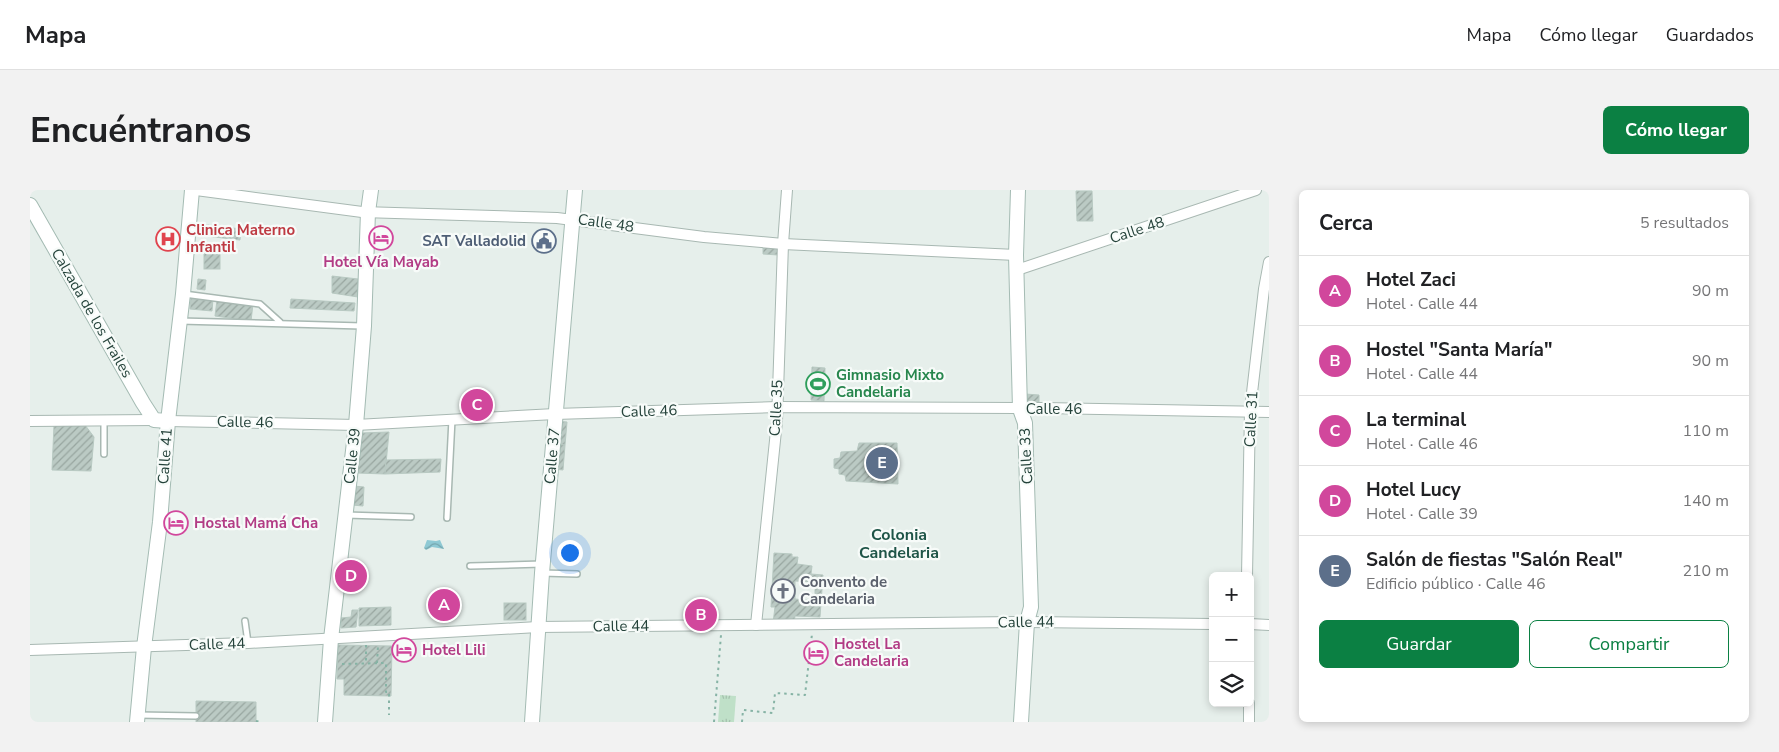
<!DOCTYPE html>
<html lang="es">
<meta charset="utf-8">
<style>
:root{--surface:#fff;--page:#f2f2f2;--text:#202124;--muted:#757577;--line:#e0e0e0;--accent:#0b8043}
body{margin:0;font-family:"Nunito Sans",sans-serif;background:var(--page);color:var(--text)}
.controls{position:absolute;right:15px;bottom:15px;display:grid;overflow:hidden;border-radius:8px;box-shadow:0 2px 8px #0003}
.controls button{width:45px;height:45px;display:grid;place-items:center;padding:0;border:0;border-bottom:1px solid var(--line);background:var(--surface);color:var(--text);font:25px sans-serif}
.you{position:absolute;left:539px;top:362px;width:18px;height:18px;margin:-12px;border:4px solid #fff;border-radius:50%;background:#1a73e8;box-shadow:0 0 0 8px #1a73e833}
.badge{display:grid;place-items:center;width:32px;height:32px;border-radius:50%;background:var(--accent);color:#fff;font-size:16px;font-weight:700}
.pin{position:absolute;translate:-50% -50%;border:2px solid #fff;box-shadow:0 1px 5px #0006}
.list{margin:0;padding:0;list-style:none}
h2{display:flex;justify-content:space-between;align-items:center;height:65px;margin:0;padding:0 20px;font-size:21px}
h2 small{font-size:16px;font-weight:400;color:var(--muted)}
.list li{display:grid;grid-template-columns:32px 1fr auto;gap:15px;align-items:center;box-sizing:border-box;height:70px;padding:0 20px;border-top:1px solid var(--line)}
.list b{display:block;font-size:19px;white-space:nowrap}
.list p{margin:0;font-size:16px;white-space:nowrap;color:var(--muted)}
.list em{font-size:16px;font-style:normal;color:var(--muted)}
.actions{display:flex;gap:10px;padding:15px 20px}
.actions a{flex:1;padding:11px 0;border:1px solid var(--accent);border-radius:8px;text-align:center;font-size:18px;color:var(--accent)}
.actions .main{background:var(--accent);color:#fff}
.icon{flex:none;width:28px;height:28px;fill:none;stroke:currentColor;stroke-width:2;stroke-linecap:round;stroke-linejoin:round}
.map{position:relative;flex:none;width:1239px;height:532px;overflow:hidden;border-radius:8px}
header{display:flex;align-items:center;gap:30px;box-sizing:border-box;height:70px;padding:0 25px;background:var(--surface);border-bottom:1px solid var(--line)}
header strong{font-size:24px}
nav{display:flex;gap:28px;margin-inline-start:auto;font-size:18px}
.intro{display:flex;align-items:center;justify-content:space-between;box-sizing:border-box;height:120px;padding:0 30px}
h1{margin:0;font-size:35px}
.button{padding:12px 22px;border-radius:8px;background:var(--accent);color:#fff;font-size:18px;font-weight:700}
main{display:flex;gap:30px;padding:0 30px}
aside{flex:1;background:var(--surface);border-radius:8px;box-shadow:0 2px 8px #0003}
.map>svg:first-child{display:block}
</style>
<header>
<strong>Mapa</strong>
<nav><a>Mapa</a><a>Cómo llegar</a><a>Guardados</a></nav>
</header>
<div class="intro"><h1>Encuéntranos</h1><a class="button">Cómo llegar</a></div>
<main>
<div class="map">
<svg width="1239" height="532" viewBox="0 0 1239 532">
<defs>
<pattern id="grass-tufts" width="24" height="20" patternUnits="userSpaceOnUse" patternTransform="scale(1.25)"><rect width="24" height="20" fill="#bfe0c8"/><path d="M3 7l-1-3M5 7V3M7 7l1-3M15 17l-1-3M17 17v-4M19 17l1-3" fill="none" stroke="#a4c1ad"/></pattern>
<pattern id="water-waves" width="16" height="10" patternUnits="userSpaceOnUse" patternTransform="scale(1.25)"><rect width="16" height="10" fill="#8ec9d4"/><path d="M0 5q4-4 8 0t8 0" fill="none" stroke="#74a5ad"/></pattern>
<pattern id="building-hatch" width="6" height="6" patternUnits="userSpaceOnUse" patternTransform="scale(1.25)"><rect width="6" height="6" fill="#bbcac4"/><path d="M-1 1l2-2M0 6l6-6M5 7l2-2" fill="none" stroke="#98a6a0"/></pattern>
</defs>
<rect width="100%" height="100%" fill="#e6efeb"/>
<path fill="url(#grass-tufts)" d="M690,505L706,506L704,532H688Z"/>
<path fill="url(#water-waves)" d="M397,350L406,351L410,350L414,359L402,357L396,360L394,358Z"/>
<g fill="url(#building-hatch)" stroke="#b8c9c2" fill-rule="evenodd">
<path d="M1046,1H1062L1063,31H1047Z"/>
<path d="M169,34L211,39L210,50L168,45Z"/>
<path d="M733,56L749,57L748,65L733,64Z"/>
<rect x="174" y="62" width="16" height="17"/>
<path d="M302,86L328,89V107L302,103Z"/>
<path d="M168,89L176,90L175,100L167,99Z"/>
<path d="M161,107L183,109L182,121L160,119Z"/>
<path d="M261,109L325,113L324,121L260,118Z"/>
<path d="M187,110L223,114L221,131L185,126Z"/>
<path d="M782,177L795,178L794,211L781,210Z"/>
<path d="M995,204L1009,205V213H997L995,210Z"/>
<path d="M527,231L537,232L535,255L525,254Z"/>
<path d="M24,235H55L64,247L61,281L22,280Z"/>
<path d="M359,242L355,284L327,283L331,243Z"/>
<path d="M829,253H867L868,294L816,291L815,285L809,284V279L804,278V269L810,268L811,262L827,261Z"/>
<path d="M525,254L535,255L533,280L523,279Z"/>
<path d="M411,269L410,282L355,284L356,270Z"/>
<path d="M324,296L334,297L333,316L322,315Z"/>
<path d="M744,363L762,364V367H768L767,374L782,376L781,384L793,385L790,427L765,426L764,433H743L745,417H741ZM765,391L785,392V411L765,409Z"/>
<rect x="474" y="413" width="22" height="17"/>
<path d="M361,417V435L329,436V418Z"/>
<path d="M322,420H328L326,437L311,438V428L321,427Z"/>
<path d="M308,455L362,456L361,506L314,505V489H307Z"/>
<path d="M166,511L226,512V532H166Z"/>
</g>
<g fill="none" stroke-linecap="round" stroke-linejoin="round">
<g stroke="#a8b8b2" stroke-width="8">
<g id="lane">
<path d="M154,104L230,114L250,132"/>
<path d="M150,131L332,136"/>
<path d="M74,264V231"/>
<path d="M316,325L381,327"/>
<path d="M417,328L422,229"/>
<path d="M440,376L512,374"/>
<path d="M512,383L547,384"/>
<path d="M215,431L218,453"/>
<path d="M108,525L166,526"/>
</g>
</g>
<g stroke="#a8b8b2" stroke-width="12">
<g id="street">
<path d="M166,0L332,22L527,28L674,47L753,54L986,65"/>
<path d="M987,80L1226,0"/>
<path d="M0,231L124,230"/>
<path d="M138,231L326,235L525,224L747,217L1013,218L1239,222"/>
<path d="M1217,386L1220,220L1234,99L1239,72"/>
<path d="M1220,434L1239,435"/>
<path d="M726,435L747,231L753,54L757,0"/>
<path d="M0,460L218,453L508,437L997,432L1183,434"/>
<path d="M1219,532V513"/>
</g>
</g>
<g stroke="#a4bbb3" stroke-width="16">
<g id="secondary">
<path d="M988,0L986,65L990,219L995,233L1001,417L997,432L991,532"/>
<path d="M0,15L113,213L124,230L138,231"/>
<path d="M107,532L114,457L130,332L138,231L153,104L162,0"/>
<path d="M295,532L301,449L326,235L334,136L338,22L341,0"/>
<path d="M502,532L512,383L545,0"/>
</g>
</g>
<g stroke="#86b3a5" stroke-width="2" stroke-dasharray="2.5 4" stroke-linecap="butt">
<path d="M336,455V473"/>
<path d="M347,473L348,456"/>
<path d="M312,474L356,473V502H359V525"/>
<path d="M226,531L232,532"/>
<path d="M684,532L691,445"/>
<path d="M712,532L713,520L743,523L745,503L775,505L782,444"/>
</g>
<use href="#lane" stroke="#fff" stroke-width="5"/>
<use href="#street" stroke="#fff" stroke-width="10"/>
<use href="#secondary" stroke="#fff" stroke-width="14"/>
</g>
<defs>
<g id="hotel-ring" transform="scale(1.25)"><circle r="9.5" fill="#f7fbf9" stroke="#d1479c" stroke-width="1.5"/><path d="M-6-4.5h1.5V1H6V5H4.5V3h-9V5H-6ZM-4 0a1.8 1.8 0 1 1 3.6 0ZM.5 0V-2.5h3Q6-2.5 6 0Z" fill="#d1479c"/></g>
<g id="hospital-ring" transform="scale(1.25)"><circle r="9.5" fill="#f7fbf9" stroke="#e0444e" stroke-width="1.5"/><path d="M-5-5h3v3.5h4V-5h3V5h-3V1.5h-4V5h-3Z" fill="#e0444e"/></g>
<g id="civic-ring" transform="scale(1.25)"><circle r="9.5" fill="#f7fbf9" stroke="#5c6f8a" stroke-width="1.5"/><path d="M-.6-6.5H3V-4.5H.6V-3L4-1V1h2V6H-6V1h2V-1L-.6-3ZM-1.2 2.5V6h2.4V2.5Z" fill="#5c6f8a"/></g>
<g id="stadium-ring" transform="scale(1.25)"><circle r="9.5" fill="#f7fbf9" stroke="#2e9e5b" stroke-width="1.5"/><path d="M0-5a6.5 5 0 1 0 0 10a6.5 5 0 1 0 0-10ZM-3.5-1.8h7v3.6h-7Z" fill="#2e9e5b"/></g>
<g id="church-ring" transform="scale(1.25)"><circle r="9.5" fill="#f7fbf9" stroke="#6b7280" stroke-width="1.5"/><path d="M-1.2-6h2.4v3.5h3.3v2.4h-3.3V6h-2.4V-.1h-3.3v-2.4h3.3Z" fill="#6b7280"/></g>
</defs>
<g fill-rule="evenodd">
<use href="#hotel-ring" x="351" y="48"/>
<use href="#hospital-ring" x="138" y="49"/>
<use href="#civic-ring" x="514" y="51"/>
<use href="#stadium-ring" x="788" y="194"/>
<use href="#hotel-ring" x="146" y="333"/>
<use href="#church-ring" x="753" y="401"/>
<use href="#hotel-ring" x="374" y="460"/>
<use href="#hotel-ring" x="786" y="463"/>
</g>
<g text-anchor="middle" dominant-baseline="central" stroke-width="4.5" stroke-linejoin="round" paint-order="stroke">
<g font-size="15" fill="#24423a" stroke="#f7fbf9">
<text transform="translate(576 33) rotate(8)">Calle 48</text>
<text transform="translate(1107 40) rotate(-18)">Calle 48</text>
<text transform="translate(62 123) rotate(60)">Calzada de los Frailes</text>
<text transform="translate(746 218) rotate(-87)">Calle 35</text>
<text x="1024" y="219">Calle 46</text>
<text transform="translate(619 221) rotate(-2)">Calle 46</text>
<text transform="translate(1221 229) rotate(-87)">Calle 31</text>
<text transform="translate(215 232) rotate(1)">Calle 46</text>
<text transform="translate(135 266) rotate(-86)">Calle 41</text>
<text transform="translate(322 266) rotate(-84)">Calle 39</text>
<text transform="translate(522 266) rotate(-85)">Calle 37</text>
<text transform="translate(996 266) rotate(-93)">Calle 33</text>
<text transform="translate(996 432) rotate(-1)">Calle 44</text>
<text transform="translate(591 436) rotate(-1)">Calle 44</text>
<text transform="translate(187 454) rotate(-2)">Calle 44</text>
</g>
<g font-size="15" font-weight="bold" fill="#be3a42" stroke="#f7fbf9" text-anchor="start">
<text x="156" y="40">Clinica Materno<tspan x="156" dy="17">Infantil</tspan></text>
</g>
<g font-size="15" font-weight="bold" fill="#4e5e75" stroke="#f7fbf9" text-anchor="end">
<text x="496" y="51">SAT Valladolid</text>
</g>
<g font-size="15" font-weight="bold" fill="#b23c85" stroke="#f7fbf9" text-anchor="start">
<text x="351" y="72" text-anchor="middle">Hotel Vía Mayab</text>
<text x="164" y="333">Hostal Mamá Cha</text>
<text x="804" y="454">Hostel La<tspan x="804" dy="17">Candelaria</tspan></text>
<text x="392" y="460">Hotel Lili</text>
</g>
<g font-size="15" font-weight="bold" fill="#27864d" stroke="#f7fbf9" text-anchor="start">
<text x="806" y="185">Gimnasio Mixto<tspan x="806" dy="17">Candelaria</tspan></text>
</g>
<g font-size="15" font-weight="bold" fill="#5b616d" stroke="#f7fbf9" text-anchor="start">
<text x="770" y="392">Convento de<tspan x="770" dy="17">Candelaria</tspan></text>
</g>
<g font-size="16" font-weight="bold" fill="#1f5548" stroke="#f7fbf9">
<text x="869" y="345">Colonia<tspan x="869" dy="18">Candelaria</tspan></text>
</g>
</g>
</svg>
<div class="controls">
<button>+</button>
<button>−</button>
<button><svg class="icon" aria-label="layers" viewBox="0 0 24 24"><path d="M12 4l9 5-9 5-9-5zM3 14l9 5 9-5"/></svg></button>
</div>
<div class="you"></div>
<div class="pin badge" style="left:414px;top:415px;background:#d1479c">A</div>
<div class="pin badge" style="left:671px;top:425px;background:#d1479c">B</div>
<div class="pin badge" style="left:447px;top:215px;background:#d1479c">C</div>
<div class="pin badge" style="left:321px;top:386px;background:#d1479c">D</div>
<div class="pin badge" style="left:852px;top:273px;background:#5c6f8a">E</div>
</div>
<aside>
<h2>Cerca<small>5 resultados</small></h2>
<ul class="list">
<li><span class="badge" style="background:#d1479c">A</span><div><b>Hotel Zaci</b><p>Hotel · Calle 44</p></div><em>90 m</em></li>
<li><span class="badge" style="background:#d1479c">B</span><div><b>Hostel &quot;Santa María&quot;</b><p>Hotel · Calle 44</p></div><em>90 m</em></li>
<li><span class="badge" style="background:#d1479c">C</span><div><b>La terminal</b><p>Hotel · Calle 46</p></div><em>110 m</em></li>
<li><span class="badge" style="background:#d1479c">D</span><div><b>Hotel Lucy</b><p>Hotel · Calle 39</p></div><em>140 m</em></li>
<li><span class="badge" style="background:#5c6f8a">E</span><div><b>Salón de fiestas &quot;Salón Real&quot;</b><p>Edificio público · Calle 46</p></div><em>210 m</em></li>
</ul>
<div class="actions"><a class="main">Guardar</a><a>Compartir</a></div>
</aside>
</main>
